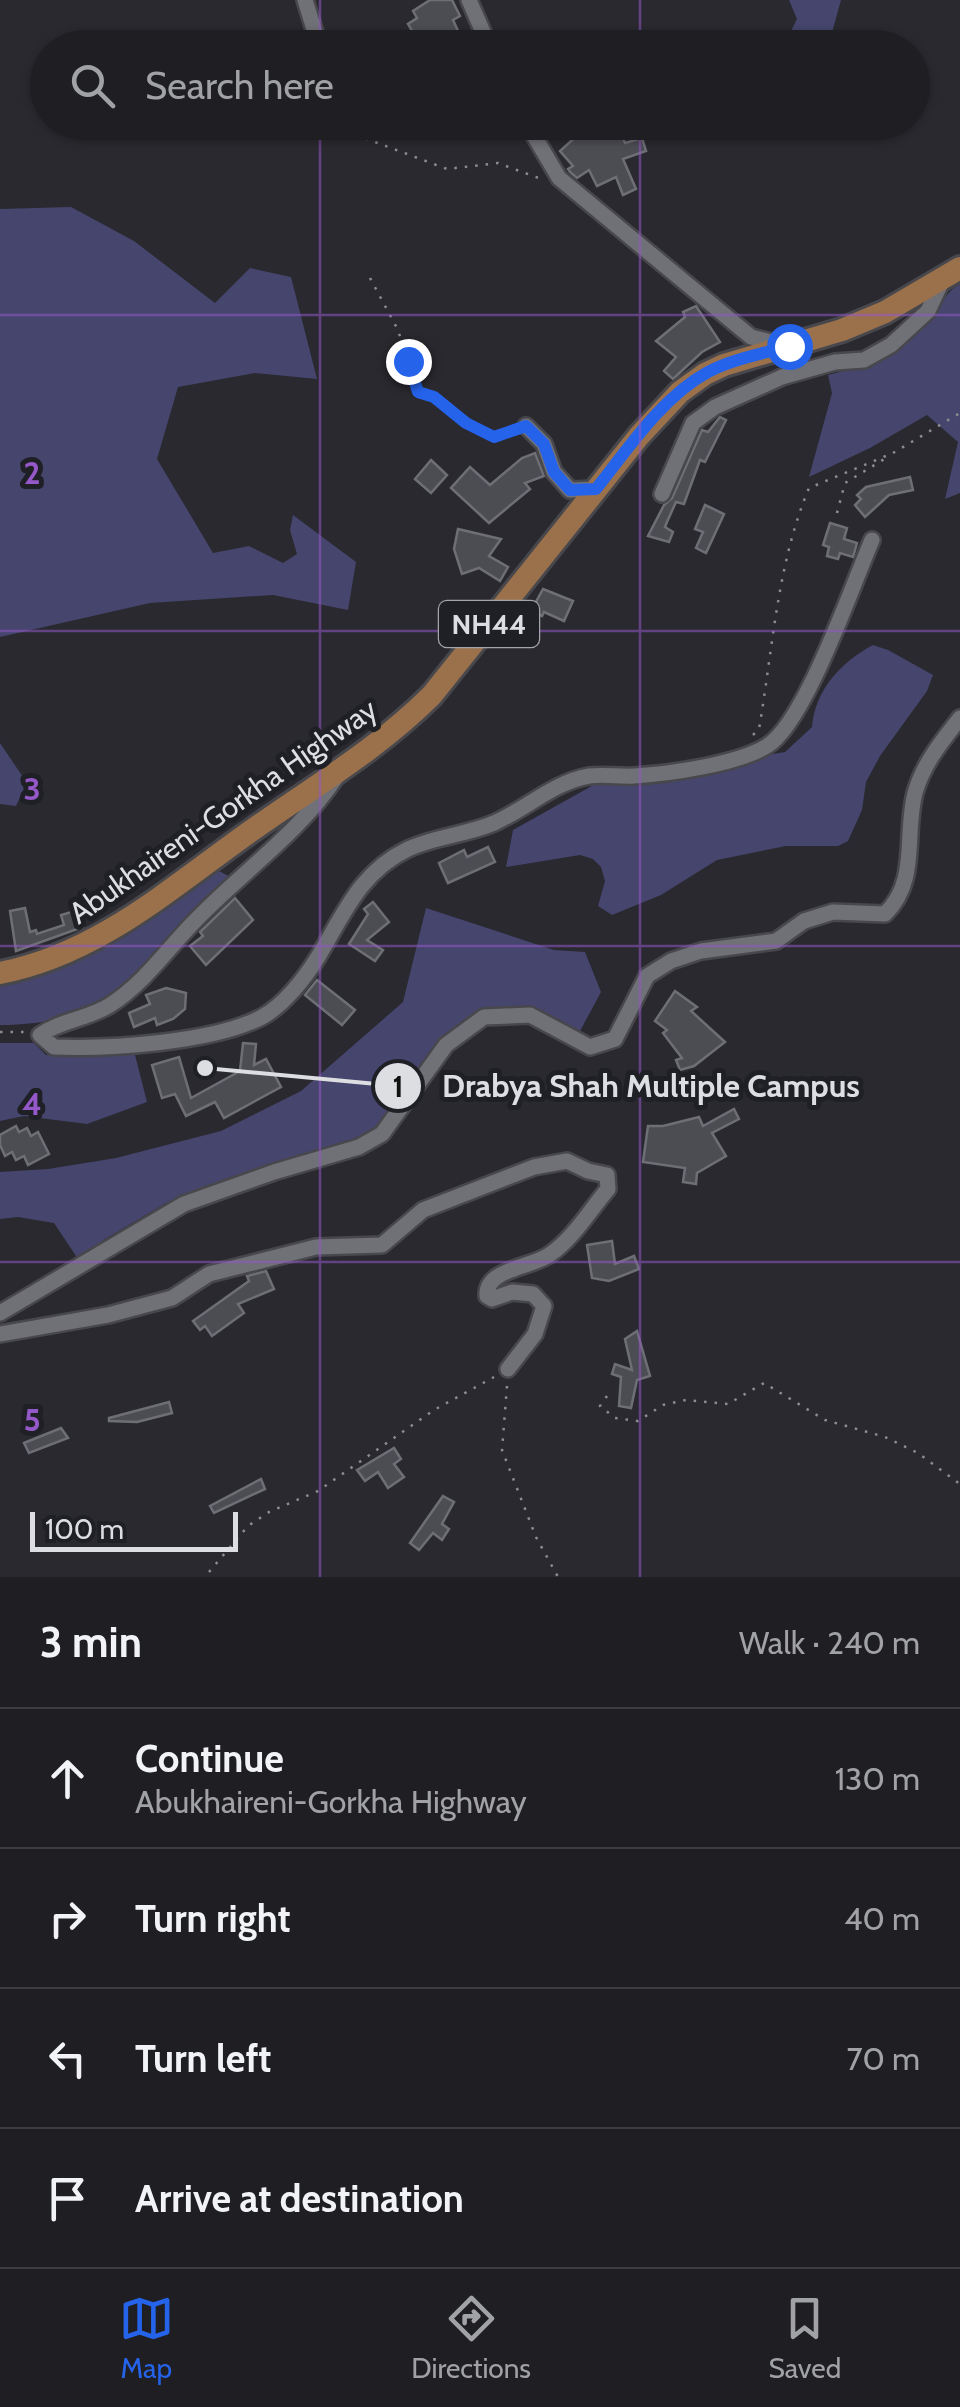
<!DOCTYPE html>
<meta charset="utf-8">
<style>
:root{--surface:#1f1f23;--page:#2c2c30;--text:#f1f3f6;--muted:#a1a2a6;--line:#3c3d41;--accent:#2563eb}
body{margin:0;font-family:Cabin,sans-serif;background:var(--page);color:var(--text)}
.scale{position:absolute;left:30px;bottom:25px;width:208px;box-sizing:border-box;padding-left:10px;border:5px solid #dddee2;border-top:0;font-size:28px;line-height:35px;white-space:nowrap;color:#dddee2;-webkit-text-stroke:8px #1f2025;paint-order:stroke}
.stop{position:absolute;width:30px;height:30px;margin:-22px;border:8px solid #2563eb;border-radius:50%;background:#fff}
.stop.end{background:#2563eb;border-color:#fff;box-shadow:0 2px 10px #0008}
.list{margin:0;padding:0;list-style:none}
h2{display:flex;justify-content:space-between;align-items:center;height:130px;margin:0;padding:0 40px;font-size:42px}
h2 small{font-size:32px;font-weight:400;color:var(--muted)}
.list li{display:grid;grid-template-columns:65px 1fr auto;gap:30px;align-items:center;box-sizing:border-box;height:140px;padding:0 40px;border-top:2px solid var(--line)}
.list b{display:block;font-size:38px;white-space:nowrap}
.list p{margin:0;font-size:32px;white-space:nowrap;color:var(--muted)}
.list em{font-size:32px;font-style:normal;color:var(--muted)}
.icon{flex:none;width:55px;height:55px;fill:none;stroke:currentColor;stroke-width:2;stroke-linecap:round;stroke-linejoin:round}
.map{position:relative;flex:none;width:960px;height:1577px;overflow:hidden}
.search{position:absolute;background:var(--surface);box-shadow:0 2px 8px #0004;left:30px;right:30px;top:30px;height:110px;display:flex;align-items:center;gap:25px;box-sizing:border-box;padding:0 35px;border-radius:55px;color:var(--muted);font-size:38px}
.sheet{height:690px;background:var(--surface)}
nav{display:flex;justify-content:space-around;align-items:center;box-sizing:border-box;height:140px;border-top:2px solid var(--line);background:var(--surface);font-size:28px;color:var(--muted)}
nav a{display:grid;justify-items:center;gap:5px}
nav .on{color:var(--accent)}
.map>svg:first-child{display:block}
</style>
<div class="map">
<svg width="960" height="1577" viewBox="0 0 960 1577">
<rect width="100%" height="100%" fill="#29292f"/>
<g fill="#45456e">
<path d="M789,0H841L828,47H783L797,19Z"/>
<path d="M71,207L134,241L215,303L250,268L291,277L317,379L255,373L178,387L157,459L213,553L249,546L283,563L297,554L290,530L293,515L356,562L348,610L273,595L150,603L0,637V209Z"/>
<path d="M960,284V493L945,499L958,442L927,415L870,448L809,477L832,393L828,375C882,362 896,351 933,312C943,302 948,290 960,284Z"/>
<path d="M873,645L888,650L933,675L927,691L880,756L866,782L862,810L848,841L838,846H786L717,860L661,895L612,915L598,906L605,881L601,867L593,859L580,855L506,867L513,830L597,783L785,752L812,727C815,690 841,662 873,645Z"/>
<path d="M0,743L27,783L16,806L0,804Z"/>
<path d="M206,864L234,879C198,916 150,977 105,1002C75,1019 34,1025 0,1025V982Z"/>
<path d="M426,908L554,950L585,952L601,992L580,1031L534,1008L497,1011L421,1076L375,1129L344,1147L312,1151L227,1180L197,1195L168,1202L105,1239L80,1262L54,1223L18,1217L0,1219V1172L48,1169L116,1158L221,1131L301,1091L403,1002Z"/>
<path d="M0,1043H34L46,1055L134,1051L147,1102L87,1124L24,1116L0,1121Z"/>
</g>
<g fill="#4c4c53" stroke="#6e6e75" stroke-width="2.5">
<path d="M430,0H452L460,16L453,20L466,48H410L418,41L408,24L417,18L413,11Z"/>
<path d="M592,122H617L625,143L642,138L646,151L623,159L636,189L623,195L616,177L597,186L589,170L577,178L570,172L568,169L573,166L560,151Z"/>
<path d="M696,306L720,342L702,352L673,379L664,371L676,357L656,341L685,317L683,312Z"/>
<path d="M720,417L726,420L705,462L700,460L684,504L676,502L667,522L665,527L673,532L669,542L648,536L664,505L672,498L702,430L708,432Z"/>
<path d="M535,453L544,476L525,483L530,489L489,523L451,488L470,467L490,485L522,458Z"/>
<path d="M431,460L447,475L431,493L415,479Z"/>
<path d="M910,477L913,490L889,495L865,517L855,505L861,499L857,495L866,487Z"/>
<path d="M705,505L724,514L706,553L696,548L703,532L695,529Z"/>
<path d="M830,523L847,528L844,539L857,543L853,557L840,553L838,559L827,556L829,547L823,545Z"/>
<path d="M458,529L501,539L489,556L508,567L500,581L479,568L462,574L454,549Z"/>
<path d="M543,589L573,601L564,621L544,612L542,616L531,611Z"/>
<path d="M488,847L495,862L448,883L439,863L464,850L467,857Z"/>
<path d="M235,898L253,920L206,965L190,946L203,936L200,932Z"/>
<path d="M373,902L389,922L367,940L383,950L375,961L349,944L368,914L364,909Z"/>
<path d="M25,908L30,932L36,930L37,934L64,925L61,915L78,910L83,927L16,951L10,911Z"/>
<path d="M317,980L355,1010L342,1025L305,995Z"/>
<path d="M166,988L186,993L185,1009L173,1019L157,1025L155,1018L134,1027L129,1013L150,1004L146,995Z"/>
<path d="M675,991L697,1007L691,1011L725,1042L694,1066L680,1070L676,1060L682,1058L663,1033L667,1030L655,1021Z"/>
<path d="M243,1043L256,1044L254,1065L266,1059L281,1087L224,1118L215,1102L186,1116L175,1094L162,1098L152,1065L179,1057L191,1098L240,1071Z"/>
<path d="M734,1109L739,1119L712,1133L726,1156L697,1173L696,1184L683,1182L685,1168L643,1162L648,1126H663L699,1117L703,1126Z"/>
<path d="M16,1126L19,1132L27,1128L31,1136L38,1132L49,1154L28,1165L24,1156L16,1160L12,1152L5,1156L0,1145V1135Z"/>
<path d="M612,1241L615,1264L634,1256L639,1269L609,1281L592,1278L587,1245Z"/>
<path d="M266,1271L274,1289L238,1304L244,1313L212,1336L205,1326L200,1330L193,1321L249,1281L247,1276Z"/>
<path d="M637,1331L650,1376L637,1380L631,1408L619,1406L621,1377L612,1374L615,1364L632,1370L625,1339Z"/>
<path d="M169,1402L172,1413L137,1422L109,1421V1418Z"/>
<path d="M61,1428L68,1438L29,1453L24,1443Z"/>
<path d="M394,1448L401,1459L394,1464L404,1477L388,1488L378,1472L365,1481L357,1470Z"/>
<path d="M261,1479L265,1489L214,1513L210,1506Z"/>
<path d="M443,1496L454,1502L442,1524L449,1529L442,1540L433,1533L419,1550L410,1543Z"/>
</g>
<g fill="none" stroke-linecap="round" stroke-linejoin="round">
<g stroke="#47474c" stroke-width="20">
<g id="street">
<path d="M305,0L318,42"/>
<path d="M469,0L490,48"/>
<path d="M526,122L559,178L751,337L787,346"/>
<path d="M526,426L544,444L554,472L570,490L596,489"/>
<path d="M662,494L693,423L715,407L782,377L835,362L864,360L891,345L928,311L943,279"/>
<path d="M337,776C298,835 240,873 192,924C165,952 144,983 110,1005C88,1019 61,1020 40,1035L54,1047C109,1049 212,1043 262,1017C284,1005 305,978 318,957C344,914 360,872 408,849C436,836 466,835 494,823C526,809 554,782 589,776C604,774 620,777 634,776C669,774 738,764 767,746C805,723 852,586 872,540"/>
<path d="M0,1313L184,1204L274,1172L359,1147L382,1134L446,1045L484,1017L530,1015L590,1047L615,1039L647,976L671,961L701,951L776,941L804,921L833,912L885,914C919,881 904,836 915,793C923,764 942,741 960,718"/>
<path d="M0,1334L108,1315L172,1298L209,1274L316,1247L382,1245L423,1210L534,1167L567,1161L588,1171L607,1175L608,1189C590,1210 573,1239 549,1255C530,1268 485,1269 487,1296L492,1299L512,1292L533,1294L544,1306L535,1334L508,1369"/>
</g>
</g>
<g stroke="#47474c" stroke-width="28">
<path id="primary" d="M0,973C95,955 167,891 244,836C308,790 376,751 432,695L639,436L680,392L705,374L724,365L842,330L885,312L960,268"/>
</g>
<g stroke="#8c8c91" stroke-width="2.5" stroke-dasharray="2.5 8" stroke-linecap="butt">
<path d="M352,122L367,139L447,169L498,163L544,180"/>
<path d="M370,278L398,330L417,392L434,397L466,423L494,437L510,431"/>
<path d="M893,453L960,413"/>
<path d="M837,513L845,483L886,458"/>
<path d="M753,735L759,729C773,648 777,564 809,488L893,453"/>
<path d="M0,1032H24"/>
<path d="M507,1386L502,1450L536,1537L558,1577"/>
<path d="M607,1396L600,1406L615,1418L638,1421L663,1405L686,1400L728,1404L764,1383L825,1420L885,1437L918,1453L960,1484"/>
<path d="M209,1572L248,1526L269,1512L318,1491L434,1410L494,1377"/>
</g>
<use href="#street" stroke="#707077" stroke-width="15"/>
<use href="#primary" stroke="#9b714c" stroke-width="22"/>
</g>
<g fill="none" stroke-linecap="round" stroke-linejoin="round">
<path stroke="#2563eb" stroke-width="12" d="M408,361L418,392L434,397L466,423L494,437L526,426L544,444L554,472L570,490L596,489C628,449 662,397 708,372C733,359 762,354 789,346"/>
</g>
<path fill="none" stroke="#9458c8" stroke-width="2.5" stroke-opacity="0.55" d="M320,0V48M640,0V48M320,122V1577M640,122V1577M0,315H960M0,631H960M0,946H960M0,1262H960"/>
<g text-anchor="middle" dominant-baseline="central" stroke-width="10" stroke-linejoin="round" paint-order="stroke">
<rect fill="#1f2025" stroke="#a4a5a9" stroke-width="2.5" x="439" y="601" width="100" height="46" rx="8"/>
<g font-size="28" font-weight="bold" fill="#dddee2">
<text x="489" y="624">NH44</text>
</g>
<g font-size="30" fill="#dddee2" stroke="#1f2025">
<text transform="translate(223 811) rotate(-35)">Abukhaireni-Gorkha Highway</text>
</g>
</g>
<g font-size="32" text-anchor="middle" font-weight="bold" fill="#9458c8" stroke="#1f2025" stroke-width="10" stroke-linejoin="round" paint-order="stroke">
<text x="32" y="484">2</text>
<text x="32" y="800">3</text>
<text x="32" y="1115">4</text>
<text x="32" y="1431">5</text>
</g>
<path fill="none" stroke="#dddee2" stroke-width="4" d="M205 1068L398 1086"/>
<g fill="#dddee2" stroke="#1f2025" stroke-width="4">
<circle cx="205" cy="1068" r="10"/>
<circle cx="398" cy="1086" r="25"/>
</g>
<g font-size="30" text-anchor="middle" font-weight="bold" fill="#111">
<text x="398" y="1097">1</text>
</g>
<g font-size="32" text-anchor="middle" font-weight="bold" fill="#dddee2" stroke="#1f2025" stroke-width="10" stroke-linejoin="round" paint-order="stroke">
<text x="651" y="1097">Drabya Shah Multiple Campus</text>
</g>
</svg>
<div class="scale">100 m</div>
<div class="stop" style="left:789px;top:346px"></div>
<div class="stop end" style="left:408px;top:361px"></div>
<div class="search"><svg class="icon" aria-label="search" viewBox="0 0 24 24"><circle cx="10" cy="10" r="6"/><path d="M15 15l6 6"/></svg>Search here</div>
</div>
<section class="sheet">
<h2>3 min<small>Walk · 240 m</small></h2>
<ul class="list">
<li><svg class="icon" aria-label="ahead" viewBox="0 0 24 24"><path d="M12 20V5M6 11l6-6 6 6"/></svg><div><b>Continue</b><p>Abukhaireni-Gorkha Highway</p></div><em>130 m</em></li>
<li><svg class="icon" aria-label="right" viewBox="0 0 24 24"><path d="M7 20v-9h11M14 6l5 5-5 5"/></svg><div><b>Turn right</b></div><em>40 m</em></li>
<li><svg class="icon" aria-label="left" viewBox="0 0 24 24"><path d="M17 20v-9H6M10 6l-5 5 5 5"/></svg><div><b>Turn left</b></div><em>70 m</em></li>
<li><svg class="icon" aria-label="arrive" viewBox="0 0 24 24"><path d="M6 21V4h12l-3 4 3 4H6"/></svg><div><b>Arrive at destination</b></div></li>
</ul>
</section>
<nav>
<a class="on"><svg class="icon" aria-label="map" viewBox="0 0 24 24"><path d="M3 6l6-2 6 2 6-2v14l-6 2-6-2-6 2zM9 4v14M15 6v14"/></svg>Map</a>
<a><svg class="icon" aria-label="directions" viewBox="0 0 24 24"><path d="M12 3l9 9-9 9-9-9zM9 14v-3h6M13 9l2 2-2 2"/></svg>Directions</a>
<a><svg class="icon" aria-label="saved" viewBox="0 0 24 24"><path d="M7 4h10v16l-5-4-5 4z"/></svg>Saved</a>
</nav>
